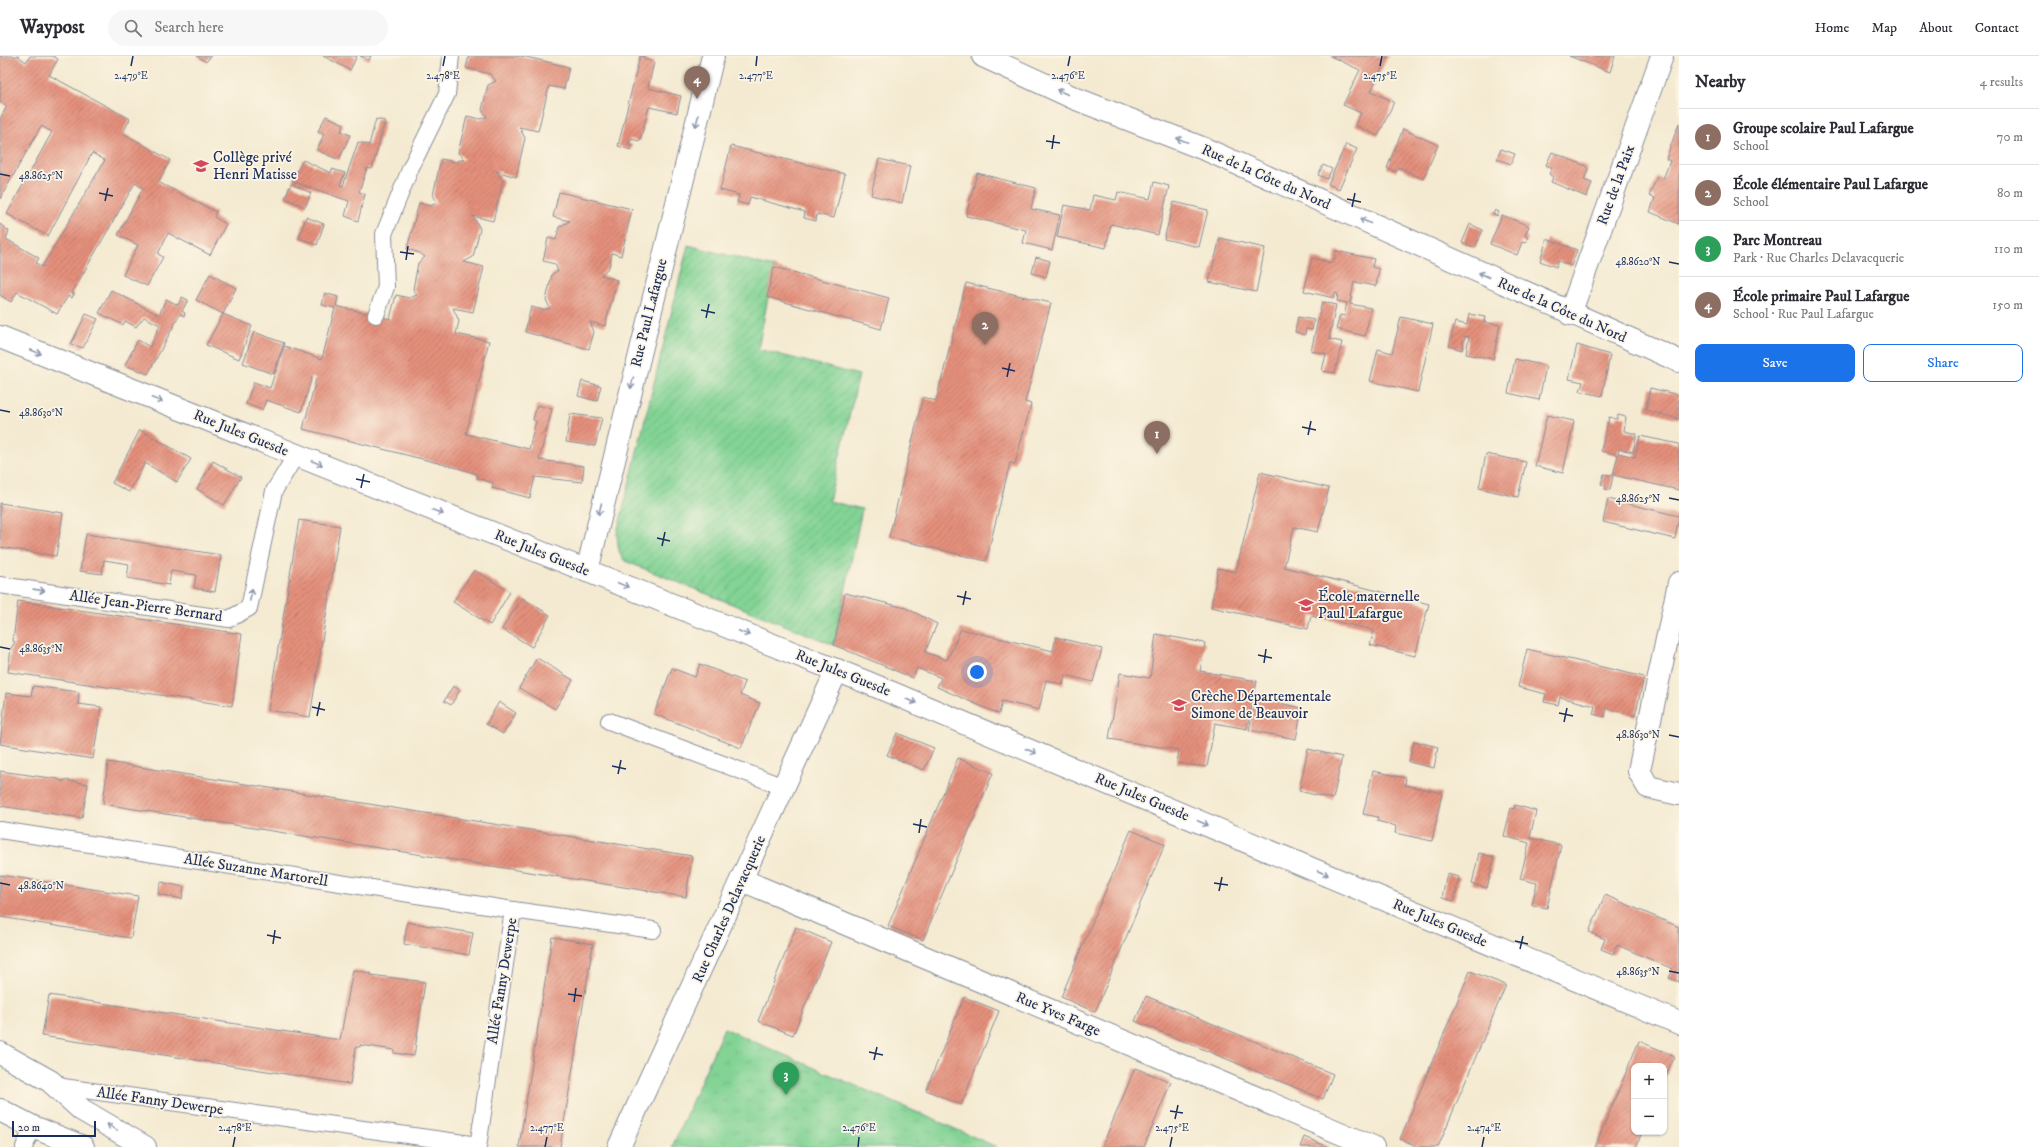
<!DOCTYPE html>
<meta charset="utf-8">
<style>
:root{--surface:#fff;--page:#f7f7f7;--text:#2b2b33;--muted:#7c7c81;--line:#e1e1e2;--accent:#1a73e8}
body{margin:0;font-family:"IM FELL DW Pica",serif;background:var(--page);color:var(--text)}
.controls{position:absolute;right:12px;bottom:12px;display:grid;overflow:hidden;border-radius:8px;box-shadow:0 1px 3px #0004}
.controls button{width:36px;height:36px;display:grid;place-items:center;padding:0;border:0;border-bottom:1px solid var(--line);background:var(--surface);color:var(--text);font:20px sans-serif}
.scale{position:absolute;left:12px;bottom:10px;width:84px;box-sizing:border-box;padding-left:4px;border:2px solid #1b2f5e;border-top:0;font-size:11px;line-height:14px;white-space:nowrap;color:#1b2f5e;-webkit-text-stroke:3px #fcf5e5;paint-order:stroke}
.you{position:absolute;left:977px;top:616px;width:14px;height:14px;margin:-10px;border:3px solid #fff;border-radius:50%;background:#1a73e8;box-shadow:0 0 0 6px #1a73e833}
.badge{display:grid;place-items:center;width:26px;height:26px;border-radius:50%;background:var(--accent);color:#fff;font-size:13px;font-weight:700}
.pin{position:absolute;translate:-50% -33px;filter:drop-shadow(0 1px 2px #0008)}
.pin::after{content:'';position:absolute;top:21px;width:14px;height:12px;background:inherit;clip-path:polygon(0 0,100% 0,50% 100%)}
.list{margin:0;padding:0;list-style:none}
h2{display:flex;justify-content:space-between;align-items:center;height:52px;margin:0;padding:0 16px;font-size:17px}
h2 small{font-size:13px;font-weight:400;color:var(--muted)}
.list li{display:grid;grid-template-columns:26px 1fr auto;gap:12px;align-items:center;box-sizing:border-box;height:56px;padding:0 16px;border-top:1px solid var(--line)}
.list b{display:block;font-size:15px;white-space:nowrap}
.list p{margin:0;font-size:13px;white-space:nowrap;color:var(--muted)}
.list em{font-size:13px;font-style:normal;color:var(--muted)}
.actions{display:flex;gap:8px;padding:12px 16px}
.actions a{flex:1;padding:9px 0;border:1px solid var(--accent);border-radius:8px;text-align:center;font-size:14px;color:var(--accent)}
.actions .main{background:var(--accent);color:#fff}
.icon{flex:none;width:22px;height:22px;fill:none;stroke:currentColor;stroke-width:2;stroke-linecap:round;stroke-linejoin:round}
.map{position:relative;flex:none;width:1679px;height:1091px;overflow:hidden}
header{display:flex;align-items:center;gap:24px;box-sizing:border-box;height:56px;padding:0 20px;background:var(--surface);border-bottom:1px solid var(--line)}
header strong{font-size:19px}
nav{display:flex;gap:22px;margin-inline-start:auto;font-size:14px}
.search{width:280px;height:36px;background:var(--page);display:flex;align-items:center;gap:10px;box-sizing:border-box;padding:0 14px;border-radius:22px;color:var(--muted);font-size:15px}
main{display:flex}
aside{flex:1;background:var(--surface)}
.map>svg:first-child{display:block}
</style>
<header>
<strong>Waypost</strong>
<div class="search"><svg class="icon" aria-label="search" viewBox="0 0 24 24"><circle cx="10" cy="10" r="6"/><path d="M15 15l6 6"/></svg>Search here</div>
<nav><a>Home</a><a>Map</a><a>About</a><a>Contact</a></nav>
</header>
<main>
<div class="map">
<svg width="1679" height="1091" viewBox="0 0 1679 1091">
<defs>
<pattern id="park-tufts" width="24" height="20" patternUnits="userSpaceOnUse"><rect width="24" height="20" fill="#82d394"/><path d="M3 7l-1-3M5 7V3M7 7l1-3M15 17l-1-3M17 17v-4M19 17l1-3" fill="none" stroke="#70b582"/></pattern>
<pattern id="garden-furrows" width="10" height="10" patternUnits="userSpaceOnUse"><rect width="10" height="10" fill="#82d394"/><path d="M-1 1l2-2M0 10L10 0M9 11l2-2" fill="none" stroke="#70b582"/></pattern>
<pattern id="building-hatch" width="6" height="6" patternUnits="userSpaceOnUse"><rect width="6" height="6" fill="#e4907b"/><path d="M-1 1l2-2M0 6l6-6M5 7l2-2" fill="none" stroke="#b87668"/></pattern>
</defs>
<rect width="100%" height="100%" fill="#fcf5e5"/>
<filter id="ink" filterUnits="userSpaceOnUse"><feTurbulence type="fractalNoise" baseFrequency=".025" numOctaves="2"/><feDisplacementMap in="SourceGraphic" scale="8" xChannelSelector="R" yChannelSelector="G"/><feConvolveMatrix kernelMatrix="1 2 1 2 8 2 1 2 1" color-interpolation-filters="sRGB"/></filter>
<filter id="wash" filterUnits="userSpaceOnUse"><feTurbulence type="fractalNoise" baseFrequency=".012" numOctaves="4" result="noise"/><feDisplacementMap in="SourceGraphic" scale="16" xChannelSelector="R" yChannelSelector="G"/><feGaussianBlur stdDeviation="0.9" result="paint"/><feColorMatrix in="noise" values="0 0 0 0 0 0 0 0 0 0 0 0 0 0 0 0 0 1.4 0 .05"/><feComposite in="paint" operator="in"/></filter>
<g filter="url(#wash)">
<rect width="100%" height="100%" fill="#f4ead1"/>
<path fill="url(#park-tufts)" stroke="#4e8179" d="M724,972L757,987L997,1091H672Z"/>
<path fill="url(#garden-furrows)" stroke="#4e8179" d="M688,189L774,211L758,293L859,319L829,445L862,453L834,589L625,505C617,497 618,487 617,477Z"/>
<g id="blocks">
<g fill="url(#building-hatch)">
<path d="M0,0H18L26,6L30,0H53L58,3L49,19L130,63L123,77L170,104L158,126L216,156L214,161L226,168L210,199L168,177L158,198L163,201L147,230L123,219L138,189L118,179L143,132L135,127L72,237L74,238L72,242L68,240L57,258L17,236L11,246L0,239V168L9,175L6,183L39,202L36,207L42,211L105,104L92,97L48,180L7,158L52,76L41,70L0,143V63L7,50L0,46Z"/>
<path d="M197,0H211L206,6Z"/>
<path d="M323,0H357L350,14Z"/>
<path d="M360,0H371L369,4Z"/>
<path d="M469,0H522L569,11L564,33L549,30L538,75L519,71L525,82L516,121L496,115L503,125L493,165L473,160L480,173L473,201L464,206L484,211L473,256L453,252L459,265L456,278L489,285L466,378L529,393L536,365L533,364L537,349L552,353L539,404L584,410L582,426L535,421L530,442L492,432L493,427L477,422V418L458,412L303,373L316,323L312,321L301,356L266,344L262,354L246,348L254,326L270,332L284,290L322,303L335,252L322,249L325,237L338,241L336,250L390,263L396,239L409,242L417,239L413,233L418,207L425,201L420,197L407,193L419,147L430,150L437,147L433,139L441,103L455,106L464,103L458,97L467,60L480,63L487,61L482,54L488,29L496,25L490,18L466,12Z"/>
<path d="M640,0H644V3L654,6L648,32L681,40L677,57L649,51L640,85L630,83L629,88L632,89L631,94L618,90Z"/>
<path d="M1330,0H1388L1371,35L1394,46L1378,80L1355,69L1361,57L1343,49L1360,14Z"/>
<path d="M1569,0H1615L1610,16Z"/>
<path d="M326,60L344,68L341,75L350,79L339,104L317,94L324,78L318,75Z"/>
<path d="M376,63L385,65L372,113L367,112L359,136L365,138L358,165L345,160L349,145L292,125L303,104L331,117L332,113L345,117L340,129L343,130L358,86L369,89Z"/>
<path d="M1679,67V168L1650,156L1655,142L1649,140L1657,121L1663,123L1670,105L1666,103Z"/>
<path d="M1403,73L1438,89L1423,123L1398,111L1396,116L1387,112Z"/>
<path d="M1346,88L1357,93L1339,133L1328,128Z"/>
<path d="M731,90L845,118L834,162L817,158L816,165L804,162L805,156L750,141L748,149L737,146L739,139L720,134Z"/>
<path d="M1501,93L1515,98L1511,108L1497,103Z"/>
<path d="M1552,96L1586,110L1588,113L1584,124L1592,127L1587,141L1551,126L1553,121L1549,118L1552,112L1546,109Z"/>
<path d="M879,103L910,110L902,147L871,139Z"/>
<path d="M1323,109L1332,113L1327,123L1318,119Z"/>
<path d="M977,117L1036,132L1031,153L1060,159L1052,194L1023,187L1026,174L966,160Z"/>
<path d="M1154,126L1169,130L1158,179L1111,168L1106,192L1057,181L1064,149L1090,154L1093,139L1116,144L1118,136L1150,143Z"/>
<path d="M291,128L311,137L305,151L285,142Z"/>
<path d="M559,136L632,153L621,200L612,197L609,211L601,219L617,224L605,270L590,266L594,276L589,293L525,276L531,251L543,254L550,252L546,244L552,218L558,215L555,208L543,205L548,182L556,184L559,171L570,165L553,161Z"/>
<path d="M1174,146L1208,154L1199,191L1164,183Z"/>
<path d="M1495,154L1499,156L1497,160L1493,158Z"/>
<path d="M1502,159L1529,170L1525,180L1528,182L1526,187L1522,186L1517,199L1490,188Z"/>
<path d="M306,161L324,168L317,189L299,182Z"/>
<path d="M1470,168L1483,174L1475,192L1462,187Z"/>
<path d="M1220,182L1265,192L1256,236L1209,226Z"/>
<path d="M1547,183L1577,194L1571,210L1558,205L1556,211L1540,205Z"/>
<path d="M1336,195L1374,203L1372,211L1379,213L1376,230L1354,226L1350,248L1371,252L1365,280L1336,273L1340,259L1344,260L1347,247L1337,245L1338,238L1335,237L1334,242L1304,235L1312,202L1333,207Z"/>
<path d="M1036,201L1050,205L1046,221L1032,217Z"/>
<path d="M774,211L889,242L881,273L767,241Z"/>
<path d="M210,218L236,232L223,258L252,270L239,303L206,289L223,258L196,244Z"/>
<path d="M966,227L1051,247L1025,346L1031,348L1015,408L1010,407L986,505L889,481L923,341L936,345Z"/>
<path d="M111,234L159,259L166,243L178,249L182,241L188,244L182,255L185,257L184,260L180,258L148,318L125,309L138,284L150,291L160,269L144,261L136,271L125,265L123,269L99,257Z"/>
<path d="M1322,246L1336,249L1329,283L1342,286L1335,317L1322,315L1326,298L1311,295Z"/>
<path d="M86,258L98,263L83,292L71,288Z"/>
<path d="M1469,258L1485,261L1484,266L1500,269L1493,303L1466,298L1469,281L1465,280L1462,294L1449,290L1455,266L1467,269Z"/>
<path d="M1298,261L1314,264L1312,274L1306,273L1305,279L1295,276Z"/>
<path d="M1401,261L1433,268L1418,336L1370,325L1378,293L1392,297Z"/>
<path d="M254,276L284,287L273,318L243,307Z"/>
<path d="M1577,289L1610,299L1602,340L1580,335L1583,326L1569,323Z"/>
<path d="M1515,303L1546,310L1539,344L1508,337Z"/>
<path d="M582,325L601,330L597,345L578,340Z"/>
<path d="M1650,332L1679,339V363L1646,354Z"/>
<path d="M570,358L602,362L595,390L566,386Z"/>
<path d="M1547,359L1574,365L1563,417L1535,410Z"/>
<path d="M1618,359L1626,361L1624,375L1637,378L1633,396L1619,393L1618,397L1635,401L1640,380L1679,388V434L1613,419L1618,399L1601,395L1609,361L1617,363Z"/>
<path d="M140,374L191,403L177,426L145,407L129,436L112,427Z"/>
<path d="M1486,398L1526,406L1518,441L1479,432Z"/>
<path d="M213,405L241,421L224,449L197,433Z"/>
<path d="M1260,416L1329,432L1318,476L1294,471L1284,511L1429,548L1415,600L1370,589L1374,575L1369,573L1311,560L1308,573L1211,551L1218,512L1236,516Z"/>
<path d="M1604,418L1613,420L1610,434L1605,433L1606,429L1601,428Z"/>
<path d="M1608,443L1679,460L1675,483L1603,466Z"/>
<path d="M0,447L63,457L56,500L0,491Z"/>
<path d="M299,464L340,470L310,661L268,654Z"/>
<path d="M86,478L221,499L215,536L194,532L196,519L171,515L169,529L127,522L129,508L104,504L102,518L80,515Z"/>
<path d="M474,514L510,536L490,569L453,546Z"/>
<path d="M845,537L906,552L937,568L925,596L947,604L961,573L1053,595L1056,581L1102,593L1093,626L1065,619L1063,629L1046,624L1039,654L1002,645L999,658L937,631L941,622L917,612L913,622L834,589Z"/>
<path d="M522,542L550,559L532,591L502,573Z"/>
<path d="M18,545L242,578L232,650L8,616L11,592L15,586L13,585Z"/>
<path d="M1156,578L1205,587L1200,615L1257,625L1247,673L1215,667L1207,711L1177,707L1179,694L1109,683L1120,617L1150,622Z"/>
<path d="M1527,593L1644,621L1635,660L1607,652L1605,661L1593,658L1595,650L1560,641L1558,649L1544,646L1546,638L1518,631Z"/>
<path d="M537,602L573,624L555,653L519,632Z"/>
<path d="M700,608L745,626L740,639L760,647L741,692L654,658L672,612L695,621Z"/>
<path d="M33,630L79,636L78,648L101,651L93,703L0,688L6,637L31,640Z"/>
<path d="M453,630L460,634L451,649L444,645Z"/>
<path d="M1256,642L1302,652L1296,683L1249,674Z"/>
<path d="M499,646L516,657L503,678L486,668Z"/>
<path d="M897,677L934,692L924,714L887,699Z"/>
<path d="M1414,685L1438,691L1434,712L1409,706Z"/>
<path d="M1308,693L1342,701L1333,743L1299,735Z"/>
<path d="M958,702L993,717L923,884L888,870Z"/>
<path d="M108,706L692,800L686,841L103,748Z"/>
<path d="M0,715L58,723L63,726L64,724L88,728L82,762L0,750Z"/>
<path d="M1373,715L1406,722L1405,729L1442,737L1432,785L1395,777L1396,770L1377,765L1378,761L1363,758Z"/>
<path d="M1515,749L1536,755L1530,782L1561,789L1547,852L1532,849L1537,827L1520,823L1529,787L1504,780L1511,752L1514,753Z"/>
<path d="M1131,774L1165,788L1095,956L1061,941Z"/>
<path d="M1479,797L1494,801L1487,832L1472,828Z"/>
<path d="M1447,818L1459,821L1454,845L1442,842Z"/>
<path d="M0,819L138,840L131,882L0,861Z"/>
<path d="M161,826L184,831L182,843L158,838Z"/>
<path d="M1605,839L1679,871V926L1669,922L1673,913L1617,889L1613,898L1601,893L1605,883L1589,876Z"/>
<path d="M407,866L473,877L469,899L404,888Z"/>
<path d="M796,871L831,886L793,979L758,965Z"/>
<path d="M552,881L593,888L560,1091H519Z"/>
<path d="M353,914L371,917V919L425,926L414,1000L394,997V994L360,989V991H356L350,1028L42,980L49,939L340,984Z"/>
<path d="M1470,915L1506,929L1438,1091H1419L1400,1083Z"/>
<path d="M1146,940L1333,1018L1323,1043L1135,965Z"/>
<path d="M964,941L999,955L961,1049L926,1034Z"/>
<path d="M1639,985L1674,1000L1664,1024V1010H1634V1076H1642L1636,1091H1595Z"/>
<path d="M1135,1012L1171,1026L1144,1091H1102Z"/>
<path d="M1304,1081L1329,1091H1300Z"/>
</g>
</g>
</g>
<g filter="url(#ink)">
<use href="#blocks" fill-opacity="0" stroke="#888c98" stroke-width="1"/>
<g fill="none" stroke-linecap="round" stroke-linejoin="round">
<g stroke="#888c98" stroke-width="18">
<g id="lane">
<path d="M376,259L386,231L384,178L411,111L447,38L451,0"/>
<path d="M0,529L229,563L249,552L274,435L296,399"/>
<path d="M609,665L784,731"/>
<path d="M0,774L513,854"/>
<path d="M56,1030L478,1089"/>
<path d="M24,1091L33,1071"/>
<path d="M478,1091L513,854L653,874"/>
</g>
</g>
<g stroke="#888c98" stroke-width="24">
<g id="street">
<path d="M983,0L1074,42L1207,94L1679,305"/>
<path d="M1570,258L1662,0"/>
<path d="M0,281L866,626L1679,967"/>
<path d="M587,515L713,0"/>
<path d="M1679,527L1639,715L1648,731L1679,738"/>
<path d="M742,824L1373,1091"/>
<path d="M0,997L50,1025L82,1054L145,1091"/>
<path d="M0,1054L33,1071L83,1091"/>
<path d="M619,1091L837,614"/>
</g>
</g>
<use href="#lane" stroke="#fff" stroke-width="16"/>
<use href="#street" stroke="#fff" stroke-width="22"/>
</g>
<defs><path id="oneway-shaft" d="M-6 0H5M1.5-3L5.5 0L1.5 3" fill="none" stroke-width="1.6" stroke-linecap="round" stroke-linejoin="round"/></defs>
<g stroke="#8d97ae">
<use href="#oneway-shaft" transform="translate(1062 36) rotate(-155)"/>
<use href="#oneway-shaft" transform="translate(697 65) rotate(104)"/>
<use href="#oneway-shaft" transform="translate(1182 84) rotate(-159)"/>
<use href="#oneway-shaft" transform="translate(1365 165) rotate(-156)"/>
<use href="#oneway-shaft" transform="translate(1484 219) rotate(-156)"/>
<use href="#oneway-shaft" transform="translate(36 296) rotate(22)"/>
<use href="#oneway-shaft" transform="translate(632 327) rotate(104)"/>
<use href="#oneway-shaft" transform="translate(157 344) rotate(22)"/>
<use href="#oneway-shaft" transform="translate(317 407) rotate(22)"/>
<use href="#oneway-shaft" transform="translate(600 453) rotate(104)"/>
<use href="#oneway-shaft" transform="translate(438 456) rotate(22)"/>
<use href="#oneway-shaft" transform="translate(623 529) rotate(22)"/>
<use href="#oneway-shaft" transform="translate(39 534) rotate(8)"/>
<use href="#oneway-shaft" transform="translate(251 539) rotate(-78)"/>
<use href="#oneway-shaft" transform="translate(744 577) rotate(22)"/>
<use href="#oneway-shaft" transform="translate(911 645) rotate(23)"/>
<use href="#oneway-shaft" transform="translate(1031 695) rotate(23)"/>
<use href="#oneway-shaft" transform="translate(1203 767) rotate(23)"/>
<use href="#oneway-shaft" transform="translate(1323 817) rotate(23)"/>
<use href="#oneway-shaft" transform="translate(112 1071) rotate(-149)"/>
</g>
</g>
<path fill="none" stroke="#1b2f5e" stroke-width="1.5" d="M131,10L133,0M443,10L445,0M756,10L757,0M1068,10L1070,0M1380,10L1382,0M1046,85L1060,87M1052,93L1054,79M0,118L10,120M99,137L113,140M1347,143L1361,146M105,145L108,132M1352,151L1355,137M400,196L414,198M406,204L408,190M1669,206L1679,208M701,254L715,257M706,262L709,248M1002,312L1015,315M1007,321L1010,307M0,354L10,356M1302,371L1316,374M1308,379L1311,365M356,423L370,426M361,432L364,418M1669,442L1679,444M657,482L670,485M662,490L665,476M957,540L971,543M963,549L966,535M0,591L10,593M1258,599L1272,602M1264,607L1266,593M312,651L325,654M1559,657L1573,660M317,660L320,646M1564,666L1567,652M1669,679L1679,681M612,710L626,713M618,718L621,704M913,768L927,771M919,777L921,763M0,827L10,829M1214,827L1228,829M1219,835L1222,821M267,879L281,882M1515,885L1528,888M273,888L275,874M1520,893L1523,880M1669,915L1679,917M568,938L582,940M574,946L576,932M869,996L883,999M874,1004L877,991M1170,1055L1183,1057M1175,1063L1178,1049M233,1091L235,1081M545,1091L547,1081M858,1091L859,1081M1170,1091L1172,1081M1482,1091L1484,1081"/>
<defs>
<g id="school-bare" transform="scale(1.2)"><path d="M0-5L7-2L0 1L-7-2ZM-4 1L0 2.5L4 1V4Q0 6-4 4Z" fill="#d1495b" stroke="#fcf5e5" stroke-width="2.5" paint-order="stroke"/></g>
</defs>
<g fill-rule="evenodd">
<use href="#school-bare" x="201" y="110"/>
<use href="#school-bare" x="1306" y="549"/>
<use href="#school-bare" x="1179" y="649"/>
</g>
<g text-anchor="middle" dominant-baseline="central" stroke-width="3.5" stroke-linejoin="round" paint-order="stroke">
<g font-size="15" fill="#1b2f5e" stroke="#fcf5e5" text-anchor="start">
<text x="213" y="101">Collège privé<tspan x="213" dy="17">Henri Matisse</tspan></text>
<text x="1318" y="540">École maternelle<tspan x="1318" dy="17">Paul Lafargue</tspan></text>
<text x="1191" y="640">Crèche Départementale<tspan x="1191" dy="17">Simone de Beauvoir</tspan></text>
</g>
<g font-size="15" fill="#1b2f5e" stroke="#fcf5e5">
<text transform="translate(1266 121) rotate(24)">Rue de la Côte du Nord</text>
<text transform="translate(1616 129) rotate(-70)">Rue de la Paix</text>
<text transform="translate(1562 254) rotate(24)">Rue de la Côte du Nord</text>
<text transform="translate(649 257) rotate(-76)">Rue Paul Lafargue</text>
<text transform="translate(241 377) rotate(22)">Rue Jules Guesde</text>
<text transform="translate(542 497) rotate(22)">Rue Jules Guesde</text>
<text transform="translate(146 550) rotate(8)">Allée Jean-Pierre Bernard</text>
<text transform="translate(843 617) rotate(22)">Rue Jules Guesde</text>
<text transform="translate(1142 741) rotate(23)">Rue Jules Guesde</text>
<text transform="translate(256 814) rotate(9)">Allée Suzanne Martorell</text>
<text transform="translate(729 853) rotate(-66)">Rue Charles Delavacquerie</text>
<text transform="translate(1440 867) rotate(23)">Rue Jules Guesde</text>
<text transform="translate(502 925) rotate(-81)">Allée Fanny Dewerpe</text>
<text transform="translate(1058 958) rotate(23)">Rue Yves Farge</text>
<text transform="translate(160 1045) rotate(8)">Allée Fanny Dewerpe</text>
</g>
</g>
<g font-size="10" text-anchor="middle" fill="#1b2f5e" stroke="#fcf5e5" stroke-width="3.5" stroke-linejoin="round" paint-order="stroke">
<text x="131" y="23">2.479°E</text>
<text x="443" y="23">2.478°E</text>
<text x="756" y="23">2.477°E</text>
<text x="1068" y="23">2.476°E</text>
<text x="1380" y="23">2.475°E</text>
<text x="41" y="123">48.8625°N</text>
<text x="1638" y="209">48.8620°N</text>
<text x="41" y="360">48.8630°N</text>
<text x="1638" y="446">48.8625°N</text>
<text x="41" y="596">48.8635°N</text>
<text x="1638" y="682">48.8630°N</text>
<text x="41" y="833">48.8640°N</text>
<text x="1638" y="919">48.8635°N</text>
<text x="235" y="1075">2.478°E</text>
<text x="547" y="1075">2.477°E</text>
<text x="859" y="1075">2.476°E</text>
<text x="1172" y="1075">2.475°E</text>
<text x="1484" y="1075">2.474°E</text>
</g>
</svg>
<div class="controls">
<button>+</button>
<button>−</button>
</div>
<div class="scale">20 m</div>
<div class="you"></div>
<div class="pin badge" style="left:1157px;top:398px;background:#8d6e63">1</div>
<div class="pin badge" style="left:985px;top:289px;background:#8d6e63">2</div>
<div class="pin badge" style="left:786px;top:1039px;background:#2e9e5b">3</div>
<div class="pin badge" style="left:697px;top:43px;background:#8d6e63">4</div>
</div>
<aside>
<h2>Nearby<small>4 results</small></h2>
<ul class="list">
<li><span class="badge" style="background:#8d6e63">1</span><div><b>Groupe scolaire Paul Lafargue</b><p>School</p></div><em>70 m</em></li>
<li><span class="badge" style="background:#8d6e63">2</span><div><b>École élémentaire Paul Lafargue</b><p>School</p></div><em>80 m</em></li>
<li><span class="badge" style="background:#2e9e5b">3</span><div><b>Parc Montreau</b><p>Park · Rue Charles Delavacquerie</p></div><em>110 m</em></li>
<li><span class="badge" style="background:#8d6e63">4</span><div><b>École primaire Paul Lafargue</b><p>School · Rue Paul Lafargue</p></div><em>150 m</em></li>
</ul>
<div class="actions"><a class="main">Save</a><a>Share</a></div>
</aside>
</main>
